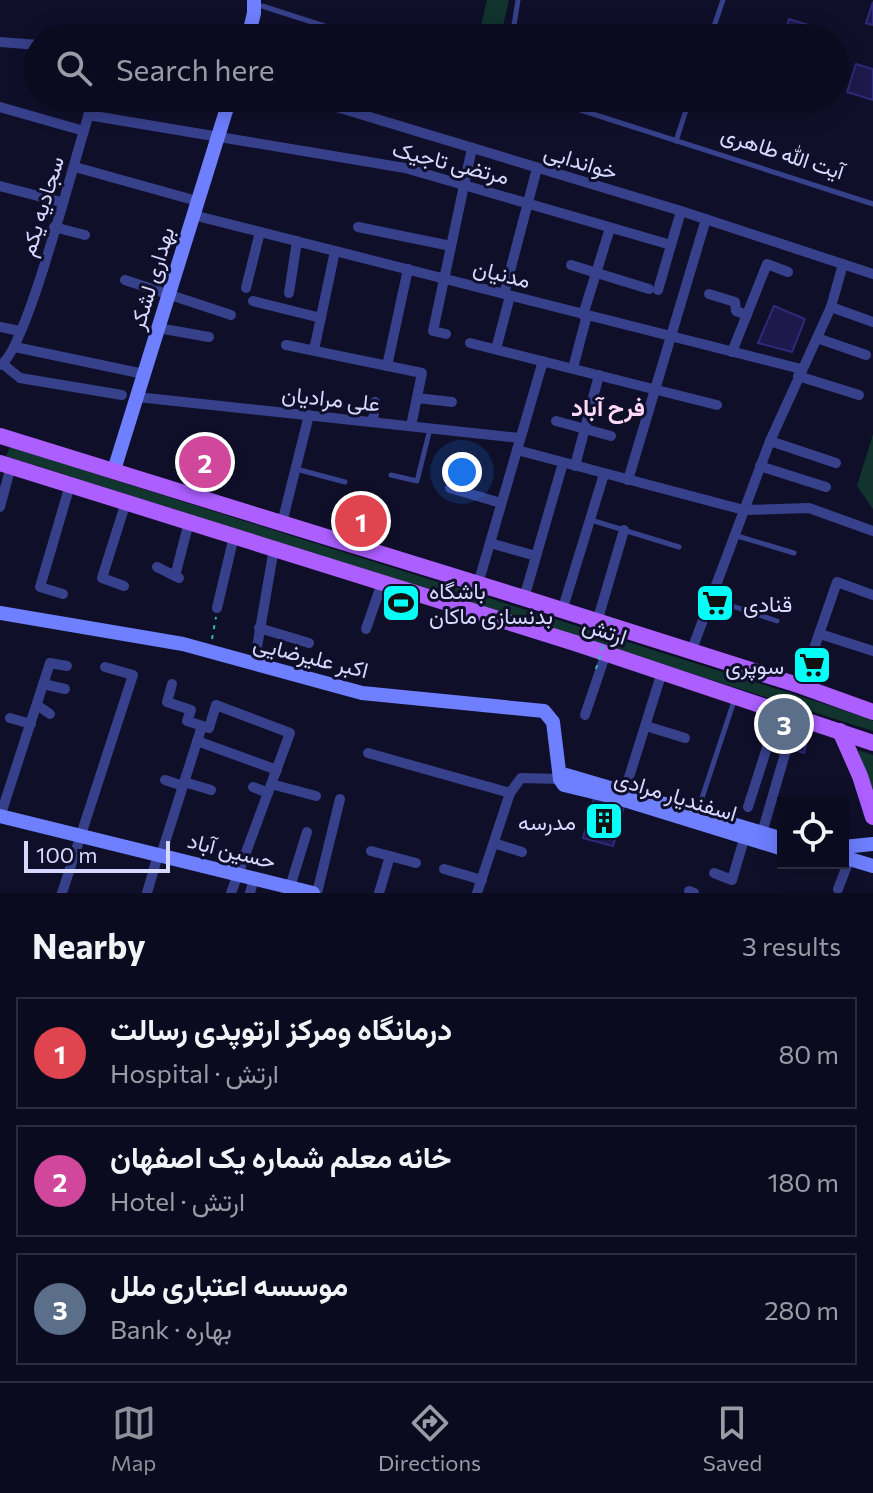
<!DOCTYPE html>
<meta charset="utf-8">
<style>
:root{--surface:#0b0b20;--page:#141429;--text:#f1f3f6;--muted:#9a9ba5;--line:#2b2b3e;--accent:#8c9099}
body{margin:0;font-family:Commissioner,Vazirmatn,sans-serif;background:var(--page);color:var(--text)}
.controls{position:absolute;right:24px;bottom:24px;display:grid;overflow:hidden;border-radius:0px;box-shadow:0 4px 20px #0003}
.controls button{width:72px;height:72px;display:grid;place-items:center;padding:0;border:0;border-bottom:2px solid var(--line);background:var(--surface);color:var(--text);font:40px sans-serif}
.scale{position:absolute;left:24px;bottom:20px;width:146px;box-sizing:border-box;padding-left:8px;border:4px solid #d7d8ff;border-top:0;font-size:22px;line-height:28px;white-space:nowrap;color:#d7d8ff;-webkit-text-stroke:6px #0f0f2a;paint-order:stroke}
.you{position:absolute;left:462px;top:472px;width:28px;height:28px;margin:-20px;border:6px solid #fff;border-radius:50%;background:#1a73e8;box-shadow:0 0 0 12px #1a73e833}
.badge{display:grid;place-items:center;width:52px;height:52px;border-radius:50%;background:var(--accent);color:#fff;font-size:26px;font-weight:700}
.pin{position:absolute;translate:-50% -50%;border:4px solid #fff;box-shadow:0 2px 8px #0006}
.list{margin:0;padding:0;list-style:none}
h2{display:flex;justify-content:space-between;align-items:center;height:104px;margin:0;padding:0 32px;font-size:34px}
h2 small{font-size:26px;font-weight:400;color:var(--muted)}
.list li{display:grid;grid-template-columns:52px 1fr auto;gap:24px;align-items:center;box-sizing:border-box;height:112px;margin:0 16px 16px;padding:0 16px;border:2px solid var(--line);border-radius:0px}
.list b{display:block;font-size:30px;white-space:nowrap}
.list p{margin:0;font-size:26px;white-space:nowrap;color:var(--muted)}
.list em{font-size:26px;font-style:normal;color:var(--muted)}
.icon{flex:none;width:44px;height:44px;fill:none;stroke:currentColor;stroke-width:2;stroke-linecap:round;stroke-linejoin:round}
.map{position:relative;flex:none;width:873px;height:893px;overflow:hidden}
.search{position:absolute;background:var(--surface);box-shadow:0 4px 20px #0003;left:24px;right:24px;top:24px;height:88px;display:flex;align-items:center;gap:20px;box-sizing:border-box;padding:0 28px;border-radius:44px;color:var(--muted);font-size:30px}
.sheet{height:488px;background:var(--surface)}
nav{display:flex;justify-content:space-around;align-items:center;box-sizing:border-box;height:112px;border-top:2px solid var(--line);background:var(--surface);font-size:22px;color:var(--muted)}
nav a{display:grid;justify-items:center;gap:4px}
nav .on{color:var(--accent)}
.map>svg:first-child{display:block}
</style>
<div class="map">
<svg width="873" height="893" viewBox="0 0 873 893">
<rect width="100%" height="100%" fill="#0f0f2a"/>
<g fill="#11342e">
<path d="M487,0H509L500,38H478Z"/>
<path d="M422,25L457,38H418Z"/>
<path d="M873,434V509L857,486Z"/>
<path d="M10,447L837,708L873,721V731L6,456Z"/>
<path d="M858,750L873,755V795Z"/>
</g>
<g fill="#1d194c" stroke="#2f2a79" stroke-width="2">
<path d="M873,2V25L866,23Z"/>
<path d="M789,19L808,25L804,38H783Z"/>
<path d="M856,64L873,69V100L847,92Z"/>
<path d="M774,306L805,319L792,352L758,343Z"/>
<path d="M793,733L808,737L804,753L788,748Z"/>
<path d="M595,795L625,803L613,846L583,838Z"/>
</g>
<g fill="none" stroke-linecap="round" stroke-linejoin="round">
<path stroke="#28c2a3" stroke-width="2" stroke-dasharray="4 6" stroke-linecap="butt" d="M212,639L216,617"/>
<g stroke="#37408b" stroke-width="5">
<path d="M262,6L362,38"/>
<path d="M512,38L518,0"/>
<path d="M710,38L723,0"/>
<path d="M543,98L873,204"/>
<path d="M676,141L690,98"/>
<path d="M296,469L345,482"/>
<path d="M391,475L417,481L430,429"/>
<path d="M591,520L679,547"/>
<path d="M734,535L794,553"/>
<path d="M711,599L777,621"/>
<path d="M697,813L734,701"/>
</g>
<g stroke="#37408b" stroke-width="10">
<path d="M0,42L38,45"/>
<path d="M307,98L681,211L873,274"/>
<path d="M0,107L84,131"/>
<path d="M88,115L405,168L671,245"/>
<path d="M75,167L197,201"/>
<path d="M0,186L61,202"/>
<path d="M193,215L801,369"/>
<path d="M54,227L85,235"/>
<path d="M358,227L451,246"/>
<path d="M571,265L649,289"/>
<path d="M125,280L231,315"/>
<path d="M246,288L260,232"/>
<path d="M658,290L681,211"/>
<path d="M289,293L297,241"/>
<path d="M504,294L537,168"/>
<path d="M709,294L735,302L736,311L747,315"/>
<path d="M253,301L321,318"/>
<path d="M831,307L873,322"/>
<path d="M583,315L610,228"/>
<path d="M0,327L20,331"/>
<path d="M158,328L209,337"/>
<path d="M446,334L433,331L472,148"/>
<path d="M817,338L866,355"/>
<path d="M470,343L717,405"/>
<path d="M286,345L422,373L411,426"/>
<path d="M15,347L144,374"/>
<path d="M496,349L510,296"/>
<path d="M314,350L335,251"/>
<path d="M732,352L767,264L788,272"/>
<path d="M3,364L20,378L122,395"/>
<path d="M0,365C27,353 79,139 94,98"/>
<path d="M387,366L408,269"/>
<path d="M573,368L587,315"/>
<path d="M798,376L859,395"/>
<path d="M137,397L520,438"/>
<path d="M417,398L452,402"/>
<path d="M556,421L611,436"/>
<path d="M373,422L375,402"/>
<path d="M770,441L836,463"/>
<path d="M517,450L744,510L809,508L873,531"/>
<path d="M575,466L599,375"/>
<path d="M760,466L826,487"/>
<path d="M628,480L706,219"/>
<path d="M450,488L501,503"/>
<path d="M0,507L11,466"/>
<path d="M282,523L309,415"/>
<path d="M490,543L536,556"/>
<path d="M157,567L179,578"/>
<path d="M175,576L189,522"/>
<path d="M478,584L543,361"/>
<path d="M124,586L102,578L126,502"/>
<path d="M63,594L40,587L70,485"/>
<path d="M524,598L563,463"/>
<path d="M217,608L234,536"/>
<path d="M562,611L604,474"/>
<path d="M597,622L624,530"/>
<path d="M259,628L309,643"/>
<path d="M366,629L382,583"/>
<path d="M820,634L873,651"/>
<path d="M691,652L770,441L831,307L843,264"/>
<path d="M254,665L274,548"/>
<path d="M43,684L65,689"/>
<path d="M172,684L167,702L191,710L187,721L209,728L216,705L290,733L231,893"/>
<path d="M801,686L837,582L873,595"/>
<path d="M37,705L50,714"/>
<path d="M585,715L606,653"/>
<path d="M10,718L31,724"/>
<path d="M646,726L685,738"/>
<path d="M197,741L277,770"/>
<path d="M368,753L510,793"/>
<path d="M165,780L183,786"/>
<path d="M184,782L211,790"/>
<path d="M271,784L316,796"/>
<path d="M253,787L268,793"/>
<path d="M625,790L662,672"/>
<path d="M748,807L779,710"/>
<path d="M0,817L50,663L67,666"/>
<path d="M762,833L796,716"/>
<path d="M494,843L522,852"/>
<path d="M371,851L416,863"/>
<path d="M161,855L202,726"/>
<path d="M444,869L482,880"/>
<path d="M714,873L732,880L744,839"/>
<path d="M290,887L307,832"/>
<path d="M838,889L850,858"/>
<path d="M689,891L694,893"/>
<path d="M62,893L133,675L105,667"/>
<path d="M147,893L158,855"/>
<path d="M250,893L254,878"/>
<path d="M317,893L340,799"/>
<path d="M379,893L390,856"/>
<path d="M477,893L510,793L521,778L560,779"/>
</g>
<g stroke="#6e7fff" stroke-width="14">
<path d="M248,38L254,13V0"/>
<path d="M114,470L230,98"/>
<path d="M0,613L183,644L362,693L544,711L553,722L560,779"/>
<path d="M0,816L313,893"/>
<path d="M783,839L566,775L560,779L564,785L618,798L783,849"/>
<path d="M843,847L873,844"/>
<path d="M843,857L873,866"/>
</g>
<g stroke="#ac5eff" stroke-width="16">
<path d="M0,436L524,598L801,686L873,712"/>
<path d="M0,463L575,643L873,743"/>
<path d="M840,731L860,776L873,817"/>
</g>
<path stroke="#28c2a3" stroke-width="2" stroke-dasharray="4 6" stroke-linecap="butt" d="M596,669L611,619"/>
</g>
<defs>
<g id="stadium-square" transform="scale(2)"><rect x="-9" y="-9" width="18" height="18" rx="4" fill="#03fff5" stroke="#0f0f2a"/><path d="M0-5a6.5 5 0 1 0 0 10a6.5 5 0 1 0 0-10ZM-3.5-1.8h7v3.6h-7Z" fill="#111"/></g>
<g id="supermarket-square" transform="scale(2)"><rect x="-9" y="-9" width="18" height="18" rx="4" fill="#03fff5" stroke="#0f0f2a"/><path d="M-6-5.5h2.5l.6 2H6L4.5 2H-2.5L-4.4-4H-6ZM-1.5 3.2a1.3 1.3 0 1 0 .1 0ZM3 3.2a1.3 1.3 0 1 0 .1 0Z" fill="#111"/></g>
<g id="building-square" transform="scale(2)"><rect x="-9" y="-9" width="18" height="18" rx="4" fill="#03fff5" stroke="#0f0f2a"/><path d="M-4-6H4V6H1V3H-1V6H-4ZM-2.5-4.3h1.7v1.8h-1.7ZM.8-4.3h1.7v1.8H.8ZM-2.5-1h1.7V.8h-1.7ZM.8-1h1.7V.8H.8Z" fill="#111"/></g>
</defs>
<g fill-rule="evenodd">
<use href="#stadium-square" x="401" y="603"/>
<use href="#supermarket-square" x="715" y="603"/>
<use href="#supermarket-square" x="812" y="665"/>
<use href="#building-square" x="604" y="821"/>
</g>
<g text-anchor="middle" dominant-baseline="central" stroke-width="6" stroke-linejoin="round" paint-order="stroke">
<g font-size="22" fill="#d7d8ff" stroke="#0f0f2a">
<text transform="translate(783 152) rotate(18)">آیت الله طاهری</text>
<text transform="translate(581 161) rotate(17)">خواندابی</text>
<text transform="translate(451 162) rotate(14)">مرتضی تاجیک</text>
<text transform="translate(41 206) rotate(-73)">سجادیه یکم</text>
<text transform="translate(502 273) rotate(14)">مدنیان</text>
<text transform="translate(151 278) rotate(-73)">بهداری لشکر</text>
<text transform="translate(331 398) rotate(6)">علی مرادیان</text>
<text transform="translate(605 630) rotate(18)">ارتش</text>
<text transform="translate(311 656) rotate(14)">اکبر علیرضایی</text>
<text transform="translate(676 795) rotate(17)">اسفندیار مرادی</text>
<text transform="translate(232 850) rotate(14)">حسین آباد</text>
</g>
<g font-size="22" fill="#d7d8ff" stroke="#0f0f2a" text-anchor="start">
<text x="429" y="590">باشگاه<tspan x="429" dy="25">بدنسازی ماکان</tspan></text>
<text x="743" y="603">قنادی</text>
<text x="784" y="665" text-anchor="end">سوپری</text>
<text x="576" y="821" text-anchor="end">مدرسه</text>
</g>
<g font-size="24" font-weight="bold" fill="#ffd9f7" stroke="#0f0f2a">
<text x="608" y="406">فرح آباد</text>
</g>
</g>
</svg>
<div class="controls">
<button><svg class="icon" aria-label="locate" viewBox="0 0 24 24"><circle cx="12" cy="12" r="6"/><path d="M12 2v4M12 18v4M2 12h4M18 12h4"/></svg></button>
</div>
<div class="scale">100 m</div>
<div class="you"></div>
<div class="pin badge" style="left:361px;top:521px;background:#e0444e">1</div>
<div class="pin badge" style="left:205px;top:462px;background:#d1479c">2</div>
<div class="pin badge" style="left:784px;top:724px;background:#5c6f8a">3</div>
<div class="search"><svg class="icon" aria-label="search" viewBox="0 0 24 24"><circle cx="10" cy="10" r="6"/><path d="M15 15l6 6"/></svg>Search here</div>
</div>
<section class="sheet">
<h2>Nearby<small>3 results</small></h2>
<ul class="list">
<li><span class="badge" style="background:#e0444e">1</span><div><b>درمانگاه ومرکز ارتوپدی رسالت</b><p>Hospital · ارتش</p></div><em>80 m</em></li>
<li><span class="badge" style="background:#d1479c">2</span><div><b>خانه معلم شماره یک اصفهان</b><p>Hotel · ارتش</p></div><em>180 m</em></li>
<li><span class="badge" style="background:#5c6f8a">3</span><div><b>موسسه اعتباری ملل</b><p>Bank · بهاره</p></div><em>280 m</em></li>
</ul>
</section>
<nav>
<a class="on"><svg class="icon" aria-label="map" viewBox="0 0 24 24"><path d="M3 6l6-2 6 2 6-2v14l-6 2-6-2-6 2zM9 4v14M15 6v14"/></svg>Map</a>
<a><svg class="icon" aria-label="directions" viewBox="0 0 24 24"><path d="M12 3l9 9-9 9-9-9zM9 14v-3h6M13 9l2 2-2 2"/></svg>Directions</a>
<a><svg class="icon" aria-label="saved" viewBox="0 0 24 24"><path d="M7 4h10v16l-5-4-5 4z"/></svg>Saved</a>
</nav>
